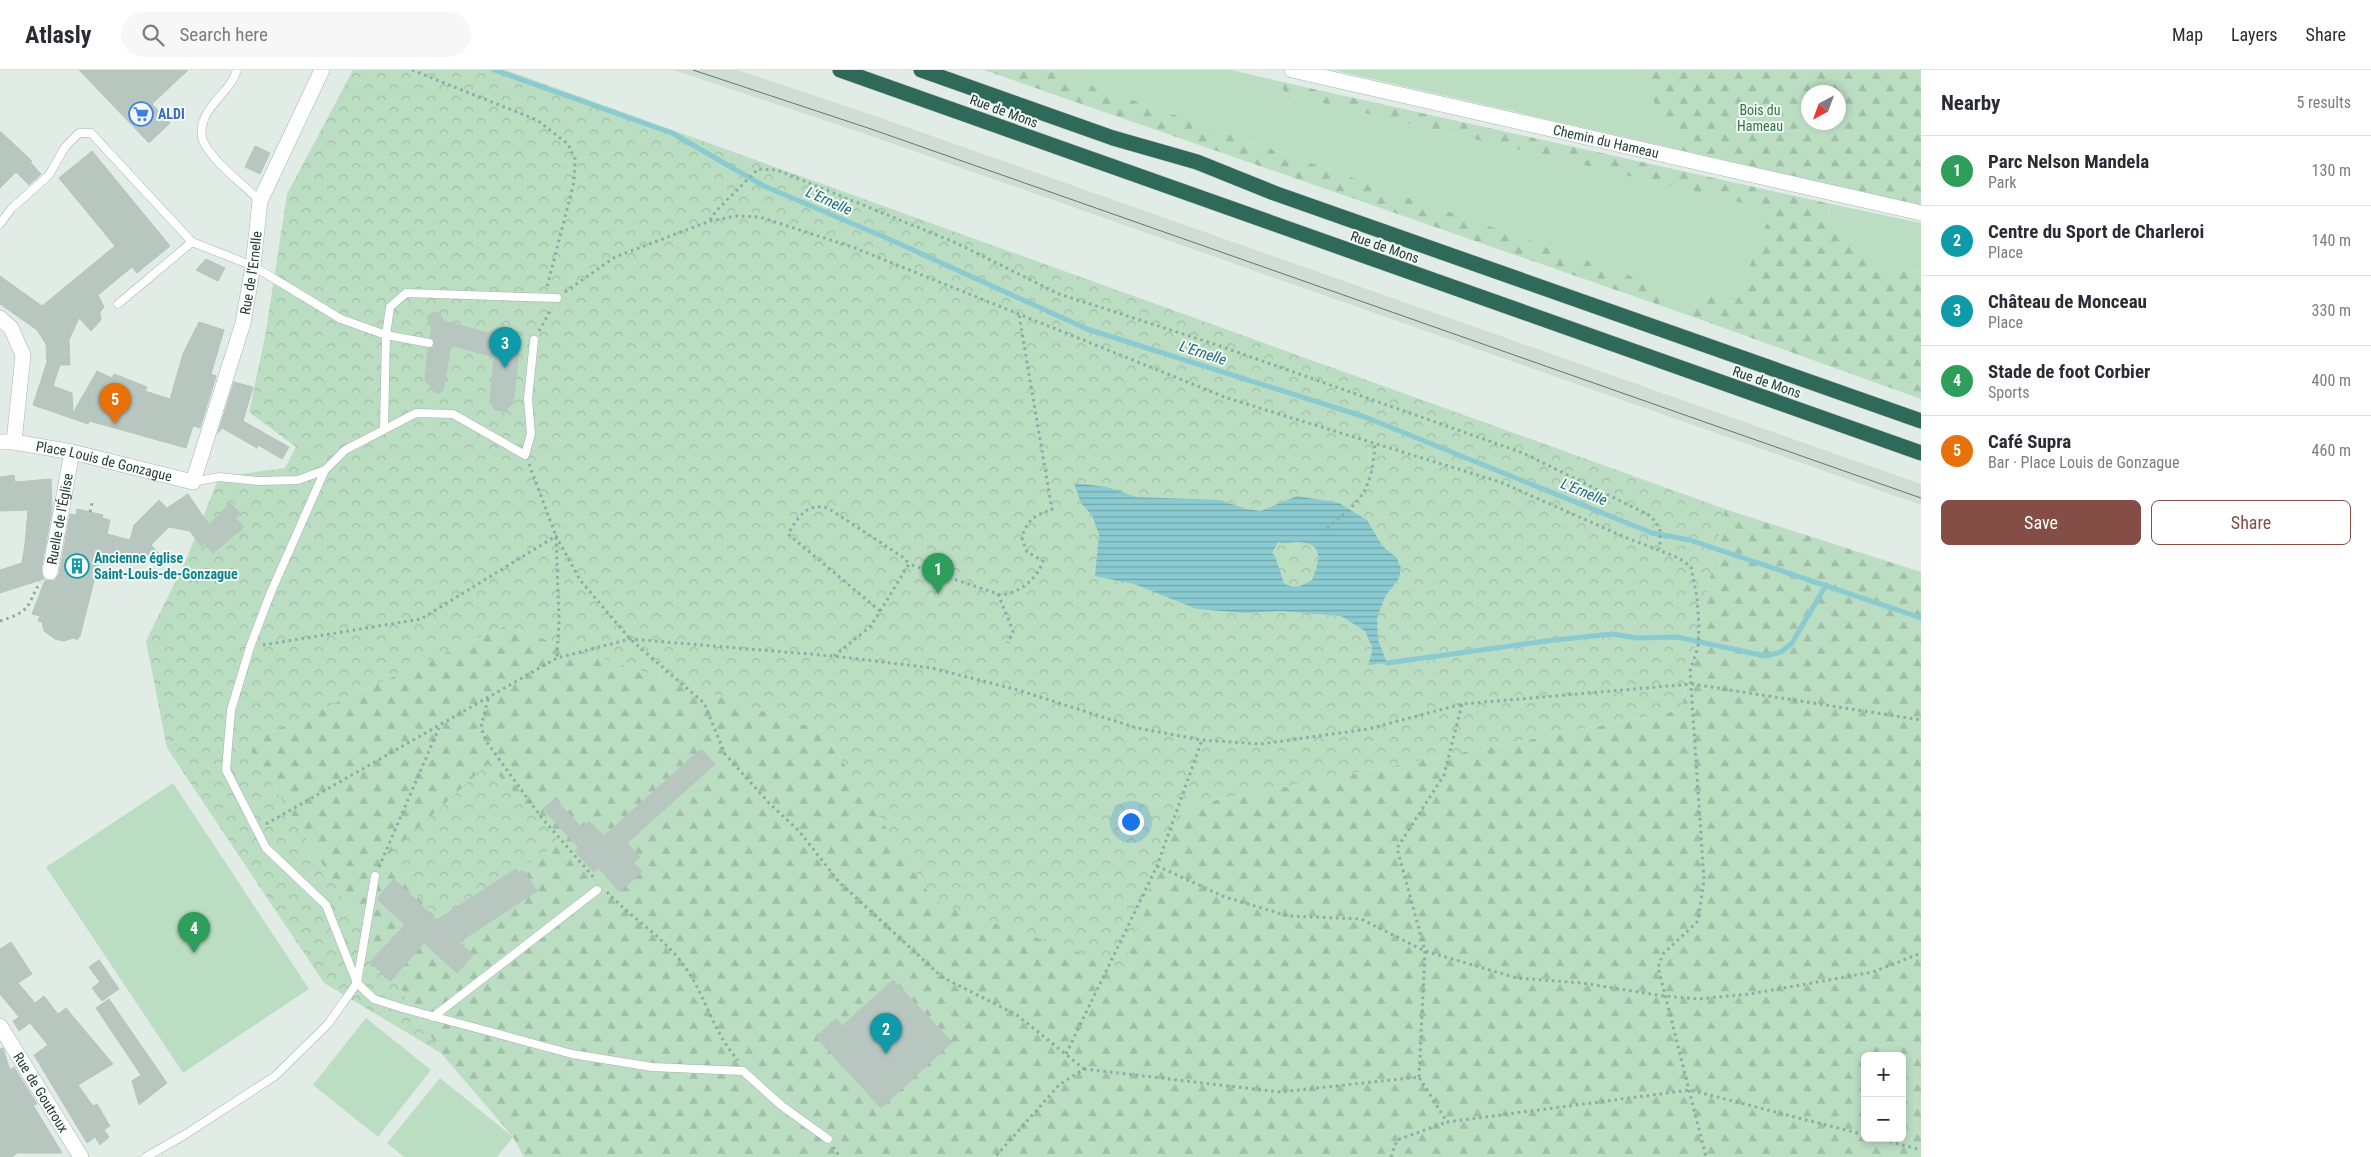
<!DOCTYPE html>
<meta charset="utf-8">
<style>
:root{--surface:#fff;--page:#f7f7f7;--text:#2b2b33;--muted:#7c7c81;--line:#e1e1e2;--accent:#844d45}
body{margin:0;font-family:"Roboto Condensed",sans-serif;background:var(--page);color:var(--text)}
.controls{position:absolute;right:15px;bottom:15px;display:grid;overflow:hidden;border-radius:8px;box-shadow:0 2px 8px #0003}
.controls button{width:45px;height:45px;display:grid;place-items:center;padding:0;border:0;border-bottom:1px solid var(--line);background:var(--surface);color:var(--text);font:25px sans-serif}
.compass{position:absolute;left:1801px;top:15px;width:45px;height:45px;border-radius:50%;background:var(--surface);box-shadow:0 2px 8px #0003;rotate:221deg}
.you{position:absolute;left:1130px;top:751px;width:18px;height:18px;margin:-12px;border:4px solid #fff;border-radius:50%;background:#1a73e8;box-shadow:0 0 0 8px #1a73e833}
.badge{display:grid;place-items:center;width:32px;height:32px;border-radius:50%;background:var(--accent);color:#fff;font-size:16px;font-weight:700}
.pin{position:absolute;translate:-50% -41px;filter:drop-shadow(0 1px 2px #0008)}
.pin::after{content:'';position:absolute;top:26px;width:18px;height:15px;background:inherit;clip-path:polygon(0 0,100% 0,50% 100%)}
.list{margin:0;padding:0;list-style:none}
h2{display:flex;justify-content:space-between;align-items:center;height:65px;margin:0;padding:0 20px;font-size:21px}
h2 small{font-size:16px;font-weight:400;color:var(--muted)}
.list li{display:grid;grid-template-columns:32px 1fr auto;gap:15px;align-items:center;box-sizing:border-box;height:70px;padding:0 20px;border-top:1px solid var(--line)}
.list b{display:block;font-size:19px;white-space:nowrap}
.list p{margin:0;font-size:16px;white-space:nowrap;color:var(--muted)}
.list em{font-size:16px;font-style:normal;color:var(--muted)}
.actions{display:flex;gap:10px;padding:15px 20px}
.actions a{flex:1;padding:11px 0;border:1px solid var(--accent);border-radius:8px;text-align:center;font-size:18px;color:var(--accent)}
.actions .main{background:var(--accent);color:#fff}
.icon{flex:none;width:28px;height:28px;fill:none;stroke:currentColor;stroke-width:2;stroke-linecap:round;stroke-linejoin:round}
.map{position:relative;flex:none;width:1921px;height:1087px;overflow:hidden}
header{display:flex;align-items:center;gap:30px;box-sizing:border-box;height:70px;padding:0 25px;background:var(--surface);border-bottom:1px solid var(--line)}
header strong{font-size:24px}
nav{display:flex;gap:28px;margin-inline-start:auto;font-size:18px}
.search{width:350px;height:45px;background:var(--page);display:flex;align-items:center;gap:12px;box-sizing:border-box;padding:0 18px;border-radius:28px;color:var(--muted);font-size:19px}
main{display:flex}
aside{flex:1;background:var(--surface)}
.map>svg:first-child{display:block}
</style>
<header>
<strong>Atlasly</strong>
<div class="search"><svg class="icon" aria-label="search" viewBox="0 0 24 24"><circle cx="10" cy="10" r="6"/><path d="M15 15l6 6"/></svg>Search here</div>
<nav><a>Map</a><a>Layers</a><a>Share</a></nav>
</header>
<main>
<div class="map">
<svg width="1921" height="1087" viewBox="0 0 1921 1087">
<defs>
<pattern id="forest-firs" width="22" height="20" patternUnits="userSpaceOnUse" patternTransform="scale(1.25)"><rect width="22" height="20" fill="#bbddc2"/><path d="M5 1l3.5 6h-7zM16 11l3.5 6h-7z" fill="#a0bfa7"/></pattern>
<pattern id="park-crowns" width="20" height="18" patternUnits="userSpaceOnUse" patternTransform="scale(1.25)"><rect width="20" height="18" fill="#bbddc2"/><path d="M2 6a3 3 0 1 1 6 0M12 15a3 3 0 1 1 6 0" fill="none" stroke="#a0bfa7"/></pattern>
<pattern id="water-rules" width="6" height="5" patternUnits="userSpaceOnUse" patternTransform="scale(1.25)"><rect width="6" height="5" fill="#8acbd1"/><path d="M0 2.5h6" fill="none" stroke="#70a6aa"/></pattern>
</defs>
<rect width="100%" height="100%" fill="#e2ece7"/>
<path fill="#d0dcd6" d="M673,0H738L875,46L1921,414V435L868,65Z"/>
<g fill="#bbddc2">
<path d="M1048,0H1232L1282,12L1284,24L1773,140L1735,233L1708,226L1685,244L1659,235L1664,218Z"/>
<path d="M1333,0H1636L1681,80Z"/>
<path d="M1831,134L1921,153V202L1888,197L1827,153Z"/>
<path d="M173,713L309,919L183,1003L46,797Z"/>
<path d="M366,948L431,1000L378,1067L313,1015Z"/>
<path d="M440,1008L513,1067L497,1087H404L387,1073Z"/>
</g>
<g fill="url(#forest-firs)" fill-rule="evenodd">
<path d="M984,0H1048L1665,218L1659,235Z"/>
<path d="M1636,0H1921V135L1681,80ZM1808,22H1838V52H1808Z"/>
<path d="M1282,12L1831,134L1827,153L1888,197L1921,202V329L1685,244L1708,226L1735,233L1772,140L1284,24Z"/>
<path d="M1725,439L1921,502V1087H524L513,1067L441,983L246,673L505,556L823,661L935,832L1157,796L1186,736L1681,640ZM1865,986H1902V1068H1865Z"/>
</g>
<g fill="url(#park-crowns)">
<path d="M353,0H506L1725,439L1681,640L1186,736L1157,796L1123,898L935,832L823,661L505,556L246,673L441,983L324,913L167,678L146,571L185,492L219,407L285,398L296,377L249,342L265,267L287,124Z"/>
<path d="M488,694L560,773L437,850L387,786Z"/>
</g>
<path fill="url(#water-rules)" fill-rule="evenodd" d="M1074,413L1107,417L1136,427L1220,430L1246,439L1261,441L1297,426L1339,433L1367,450L1383,477L1396,487L1401,498L1399,508L1385,527L1377,547L1378,570L1387,593L1368,595L1373,579L1365,561L1341,546L1280,541L1245,543L1197,539L1134,514L1095,506L1099,465L1092,445L1081,433ZM1278,472C1285,474 1291,472 1298,472C1326,473 1319,493 1312,510C1302,516 1294,520 1284,513L1275,486L1272,483Z"/>
<g fill="none" stroke-linecap="round" stroke-linejoin="round">
<g stroke="#8acbd1" stroke-width="5">
<path d="M494,0L672,63L764,116L891,170L1087,259L1365,347L1652,463L1690,470L1921,548"/>
<path d="M1387,593L1546,571L1612,564L1638,568L1677,567L1765,586L1781,582L1792,573L1826,515"/>
</g>
</g>
<g fill="#b7c7c0" stroke="#b4c6bd">
<path d="M79,0H188L152,34L170,53L149,73Z"/>
<path d="M0,61L32,91L30,92L41,104L29,115L16,102L0,118Z"/>
<path d="M255,76L270,83L260,104L245,97Z"/>
<path d="M92,81L170,176L137,203L132,197L98,225L104,237L100,242L101,250L91,261L79,248L69,270L70,295H60L53,316L72,323L73,343L97,301L112,308L114,304L147,317L145,321L170,329L183,284L199,252L224,260L211,304L216,306L200,358L193,356L186,378L104,355L89,351L88,354L33,335L47,292L46,274L37,260L0,234V206L42,236L115,176L59,108Z"/>
<path d="M206,189L225,198L218,211L196,200Z"/>
<path d="M435,242L439,243L444,251L488,263L499,257L507,263L517,264L520,269L514,327L512,334L505,341L495,340L490,332L494,287L451,275L443,320L439,323L434,322L425,310L428,279L433,277L435,274L430,268L432,259L427,248L430,244Z"/>
<path d="M234,312L253,317L243,351L289,377L282,389L258,375L257,378L222,358L218,363Z"/>
<path d="M14,405L15,412L51,409L52,440L41,500L44,509L0,523V500L22,493L25,474L28,440L0,441V407Z"/>
<path d="M188,424L209,455L230,433L240,443L235,448L244,457L213,483L205,473L201,476L190,461L169,457L151,475L167,492L134,485L132,495L100,487L80,566L77,570L74,568L63,571L55,569L44,561L42,552L38,551L40,546L32,544L45,510L54,511L59,504L70,444L76,445L77,439L103,445L102,448L110,450L107,464L130,470L134,455L159,430L167,438Z"/>
<path d="M701,679L715,694L627,773L640,787L634,793L642,801L620,822L599,798L594,802L575,781L579,778L543,739L555,729L582,758L589,751L604,766Z"/>
<path d="M516,799L519,803L523,800L537,821L459,872L473,885L457,903L424,873L390,911L370,892L405,855L377,829L394,809L437,850Z"/>
<path d="M11,872L32,904L18,913L35,933L44,926L58,944L66,938L113,994L78,1015L93,1036L97,1034L110,1056L104,1060L109,1067L100,1075L95,1067L87,1073L34,985L48,975L30,953L19,961L13,951L19,947L0,924V879Z"/>
<path d="M99,890L119,919L102,931L92,918L100,912L89,897Z"/>
<path d="M893,910L952,972L881,1038L816,967L836,949L842,956Z"/>
<path d="M109,929L167,1013L139,1035L132,1011L141,1005L96,938Z"/>
<path d="M3,978L10,1000L14,997L37,1034L33,1035L62,1083H17L12,1087H0V979Z"/>
</g>
<g fill="none" stroke-linecap="round" stroke-linejoin="round">
<g stroke="#a5b4ae" stroke-width="9">
<g id="lane">
<path d="M237,0C231,19 215,28 206,45C202,52 200,63 203,71C213,92 243,114 260,131"/>
<path d="M0,154L11,139L49,105L65,77L79,63H91L192,172L253,196L341,249L386,265L390,237L406,223L557,228"/>
<path d="M118,234L192,172"/>
<path d="M384,358L386,265L429,273"/>
<path d="M325,400L271,522L250,577L231,640L226,700L266,778L326,835L357,913L374,929L402,938L572,984L652,997L743,1001L782,1036L828,1069"/>
<path d="M193,412L219,407L258,411L298,410L325,400L345,380L416,343L453,344L525,385L531,364L528,329L534,270"/>
<path d="M433,947L597,820"/>
<path d="M146,1087L186,1064L275,1006L328,954L357,913L375,806"/>
</g>
</g>
<g stroke="#a5b4ae" stroke-width="16">
<g id="street">
<path id="s1" d="M1292,0L1921,143"/>
<path d="M0,248L11,258L23,285L14,372"/>
<path id="s2" d="M0,372H14L72,382L193,412L243,253L253,196L260,131L322,0"/>
<path id="s3" d="M50,502L72,382"/>
<path id="s4" d="M0,956L81,1087"/>
</g>
</g>
<g stroke="#c1c9c6" stroke-width="16">
<g id="highway">
<path d="M840,0L1921,383"/>
<path d="M921,0L1113,68L1197,92L1274,123L1921,351"/>
</g>
</g>
<g stroke="#83b09f" stroke-width="3" stroke-dasharray="2.5 4" stroke-linecap="butt">
<path d="M412,0L537,50L568,74L575,89L574,112L547,217"/>
<path d="M710,150L716,141L758,99L777,100L954,172L1059,224L1217,275L1523,383L1651,446L1660,459V479"/>
<path d="M565,222L615,187L710,151L737,146L760,147L855,178L1227,328L1500,412L1627,468L1679,488L1691,497L1697,527L1699,556L1698,577L1690,601L1704,810L1698,851L1663,884L1658,897L1706,1087"/>
<path d="M539,261L552,238"/>
<path d="M529,394L556,466L559,549L557,588"/>
<path d="M90,442L92,433"/>
<path d="M1327,458C1363,429 1372,420 1375,373"/>
<path d="M998,524L1013,561L1008,573"/>
<path d="M880,541L788,464C798,447 807,432 828,438L904,488L909,494"/>
<path d="M0,551C31,541 26,538 40,512"/>
<path d="M263,575L421,549L556,466L580,510L630,569L704,633L725,684L770,734L799,761L839,812L942,907L1017,945L1084,999L1059,1015L995,1087"/>
<path d="M834,586L871,556L909,494L1001,525C1020,523 1037,509 1043,491L1027,482L1022,468C1026,451 1035,444 1052,440L1019,245"/>
<path d="M488,629L481,657L486,671L541,747L596,810"/>
<path d="M266,754L557,588L630,569L833,586L932,598L1018,620L1137,658L1202,670L1261,674L1368,659L1462,634L1692,614L1921,650"/>
<path d="M1157,796L1225,827L1288,846L1361,849L1425,881L1517,908L1582,913L1664,926L1698,929L1750,924L1873,902L1921,883"/>
<path d="M379,797L439,658"/>
<path d="M607,822C633,850 668,869 689,903C707,931 715,965 738,990"/>
<path d="M1066,984L1157,796L1202,670"/>
<path d="M1084,999L1280,1022L1419,1007L1447,1052L1690,1020L1865,1065"/>
<path d="M1419,1007L1425,881L1397,778L1444,705L1462,634"/>
<path d="M1877,1068L1921,1080"/>
<path d="M833,1077L840,1087"/>
<path d="M1391,1087L1397,1070L1447,1052"/>
</g>
<use href="#lane" stroke="#fff" stroke-width="8"/>
<use href="#street" stroke="#fff" stroke-width="15"/>
<use href="#highway" stroke="#2e6959" stroke-width="15"/>
<path stroke="#5d796f" stroke-width="1" d="M693,0L871,59L1921,428"/>
</g>
<defs>
<g id="supermarket-ring" transform="scale(1.25)"><circle r="9.5" fill="#f3f9f5" stroke="#3f7fe0" stroke-width="1.5"/><path d="M-6-5.5h2.5l.6 2H6L4.5 2H-2.5L-4.4-4H-6ZM-1.5 3.2a1.3 1.3 0 1 0 .1 0ZM3 3.2a1.3 1.3 0 1 0 .1 0Z" fill="#3f7fe0"/></g>
<g id="building-ring" transform="scale(1.25)"><circle r="9.5" fill="#f3f9f5" stroke="#0f9aa8" stroke-width="1.5"/><path d="M-4-6H4V6H1V3H-1V6H-4ZM-2.5-4.3h1.7v1.8h-1.7ZM.8-4.3h1.7v1.8H.8ZM-2.5-1h1.7V.8h-1.7ZM.8-1h1.7V.8H.8Z" fill="#0f9aa8"/></g>
</defs>
<g fill-rule="evenodd">
<use href="#supermarket-ring" x="141" y="44"/>
<use href="#building-ring" x="77" y="496"/>
</g>
<g text-anchor="middle" dominant-baseline="central" stroke-width="4" stroke-linejoin="round" paint-order="stroke">
<g font-size="14" fill="#2c7443" stroke="#f3f9f5">
<text x="1760" y="40">Bois du<tspan x="1760" dy="16">Hameau</tspan></text>
</g>
<g font-size="14" fill="#223d34" stroke="#f3f9f5">
<text transform="translate(1004 41) rotate(20)">Rue de Mons</text>
<text stroke="none"><textPath href="#s1" startOffset="322">Chemin du Hameau</textPath></text>
<text transform="translate(1385 177) rotate(19)">Rue de Mons</text>
<text stroke="none"><textPath href="#s2" startOffset="415">Rue de l'Ernelle</textPath></text>
<text transform="translate(1767 312) rotate(19)">Rue de Mons</text>
<text stroke="none"><textPath href="#s2" startOffset="106">Place Louis de Gonzague</textPath></text>
<text stroke="none"><textPath href="#s3" startOffset="54">Ruelle de l'Église</textPath></text>
<text stroke="none"><textPath href="#s4" startOffset="78">Rue de Goutroux</textPath></text>
</g>
<g font-size="14" font-weight="bold" fill="#366cbe" stroke="#f3f9f5" text-anchor="start">
<text x="158" y="44">ALDI</text>
</g>
<g font-size="14" font-weight="bold" fill="#0d838f" stroke="#f3f9f5" text-anchor="start">
<text x="94" y="488">Ancienne église<tspan x="94" dy="16">Saint-Louis-de-Gonzague</tspan></text>
</g>
<g font-size="15" font-style="italic" fill="#1c7079" stroke="#f3f9f5">
<text transform="translate(829 131) rotate(24)">L'Ernelle</text>
<text transform="translate(1203 283) rotate(18)">L'Ernelle</text>
<text transform="translate(1584 422) rotate(22)">L'Ernelle</text>
</g>
</g>
</svg>
<div class="controls">
<button>+</button>
<button>−</button>
</div>
<svg class="compass" viewBox="-18 -18 36 36"><path d="M0-13l5 13h-10z" fill="#e53935"/><path d="M0 13l5-13h-10z" fill="#7c7c81"/></svg>
<div class="you"></div>
<div class="pin badge" style="left:938px;top:524px;background:#2e9e5b">1</div>
<div class="pin badge" style="left:886px;top:984px;background:#0f9aa8">2</div>
<div class="pin badge" style="left:505px;top:298px;background:#0f9aa8">3</div>
<div class="pin badge" style="left:194px;top:883px;background:#2e9e5b">4</div>
<div class="pin badge" style="left:115px;top:354px;background:#e8710a">5</div>
</div>
<aside>
<h2>Nearby<small>5 results</small></h2>
<ul class="list">
<li><span class="badge" style="background:#2e9e5b">1</span><div><b>Parc Nelson Mandela</b><p>Park</p></div><em>130 m</em></li>
<li><span class="badge" style="background:#0f9aa8">2</span><div><b>Centre du Sport de Charleroi</b><p>Place</p></div><em>140 m</em></li>
<li><span class="badge" style="background:#0f9aa8">3</span><div><b>Château de Monceau</b><p>Place</p></div><em>330 m</em></li>
<li><span class="badge" style="background:#2e9e5b">4</span><div><b>Stade de foot Corbier</b><p>Sports</p></div><em>400 m</em></li>
<li><span class="badge" style="background:#e8710a">5</span><div><b>Café Supra</b><p>Bar · Place Louis de Gonzague</p></div><em>460 m</em></li>
</ul>
<div class="actions"><a class="main">Save</a><a>Share</a></div>
</aside>
</main>
